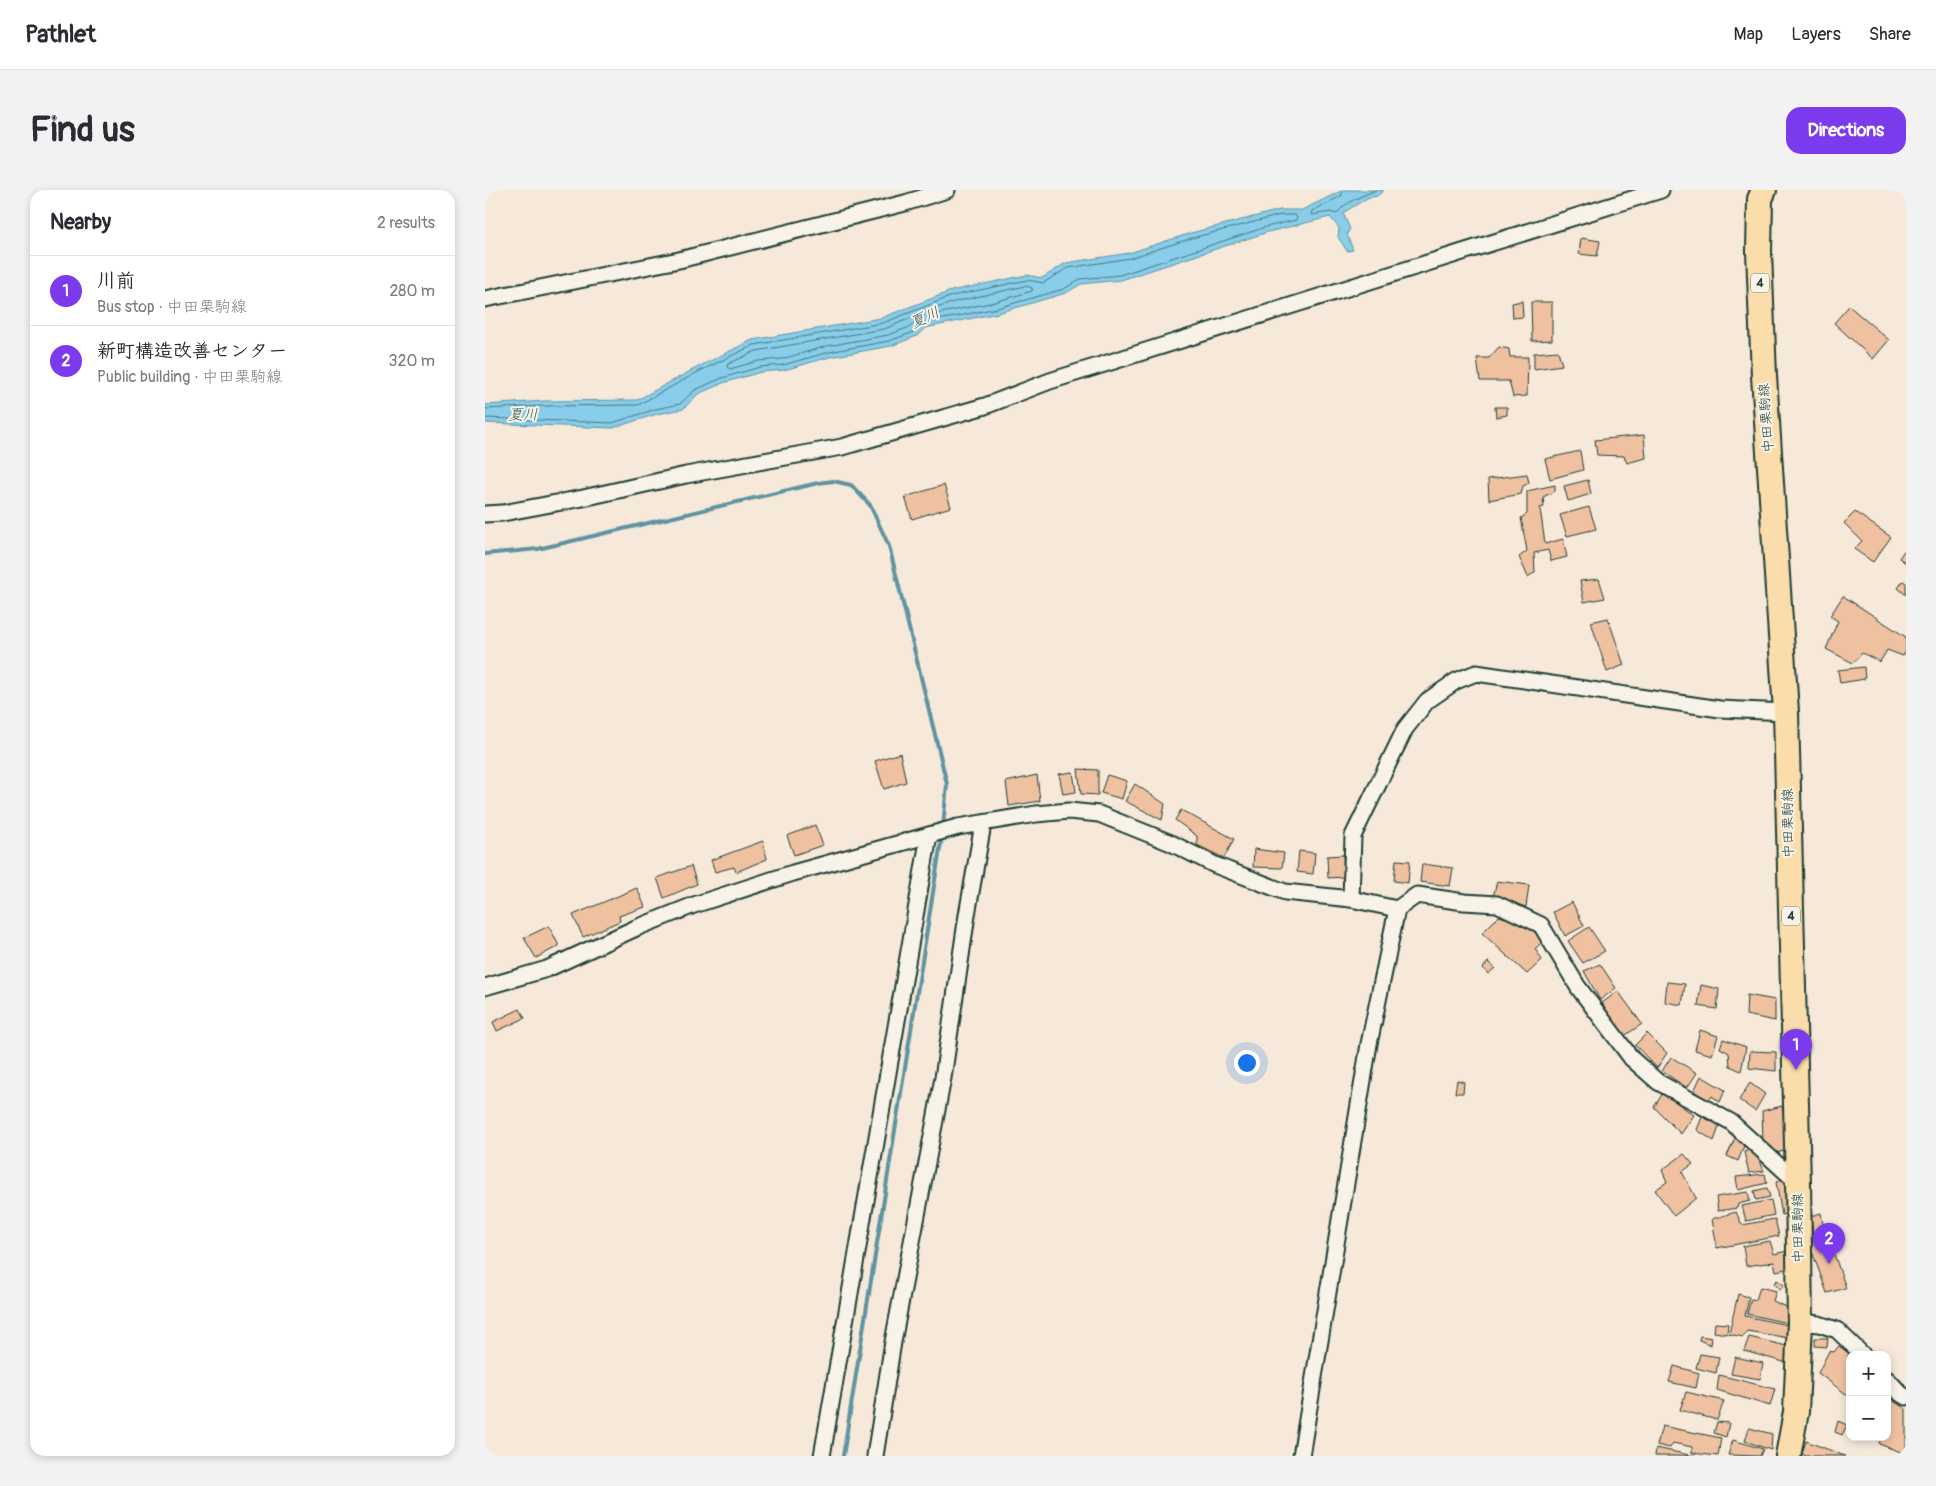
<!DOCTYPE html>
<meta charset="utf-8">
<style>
:root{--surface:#fff;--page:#f2f2f3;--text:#2b2b33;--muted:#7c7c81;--line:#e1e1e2;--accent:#7c3aed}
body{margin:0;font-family:Pangolin,"Klee One",sans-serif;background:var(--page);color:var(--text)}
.controls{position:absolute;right:15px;bottom:15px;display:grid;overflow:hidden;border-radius:10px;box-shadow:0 2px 8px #0003}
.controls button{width:45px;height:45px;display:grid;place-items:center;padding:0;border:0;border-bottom:1px solid var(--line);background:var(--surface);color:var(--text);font:25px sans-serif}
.you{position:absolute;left:761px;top:872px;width:18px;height:18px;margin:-12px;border:4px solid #fff;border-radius:50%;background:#1a73e8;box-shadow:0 0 0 8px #1a73e833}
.badge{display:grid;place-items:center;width:32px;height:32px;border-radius:50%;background:var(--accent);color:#fff;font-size:16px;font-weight:700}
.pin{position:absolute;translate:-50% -41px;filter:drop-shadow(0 1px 2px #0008)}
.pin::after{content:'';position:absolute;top:26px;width:18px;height:15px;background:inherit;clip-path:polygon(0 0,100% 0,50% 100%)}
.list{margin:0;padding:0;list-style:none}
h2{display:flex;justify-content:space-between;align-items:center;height:65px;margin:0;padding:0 20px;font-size:21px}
h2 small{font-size:16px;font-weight:400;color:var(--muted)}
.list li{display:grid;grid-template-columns:32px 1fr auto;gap:15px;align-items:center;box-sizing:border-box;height:70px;padding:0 20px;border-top:1px solid var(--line)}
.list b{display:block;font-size:19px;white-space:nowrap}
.list p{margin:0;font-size:16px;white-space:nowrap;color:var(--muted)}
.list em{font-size:16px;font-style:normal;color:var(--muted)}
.map{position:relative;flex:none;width:1421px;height:1266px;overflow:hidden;border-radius:15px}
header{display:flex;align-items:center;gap:30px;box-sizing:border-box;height:70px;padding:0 25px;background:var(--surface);border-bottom:1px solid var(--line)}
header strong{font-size:24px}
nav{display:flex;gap:28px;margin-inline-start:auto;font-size:18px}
.intro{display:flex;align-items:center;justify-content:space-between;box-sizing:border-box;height:120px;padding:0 30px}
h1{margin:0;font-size:35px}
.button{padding:12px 22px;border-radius:15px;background:var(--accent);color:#fff;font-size:18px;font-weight:700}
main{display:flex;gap:30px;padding:0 30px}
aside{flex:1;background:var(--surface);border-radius:15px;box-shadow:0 2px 8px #0003}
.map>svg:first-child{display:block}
</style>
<header>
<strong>Pathlet</strong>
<nav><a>Map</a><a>Layers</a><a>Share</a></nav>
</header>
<div class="intro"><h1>Find us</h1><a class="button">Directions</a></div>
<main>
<aside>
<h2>Nearby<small>2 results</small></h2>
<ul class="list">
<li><span class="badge">1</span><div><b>川前</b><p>Bus stop · 中田栗駒線</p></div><em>280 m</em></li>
<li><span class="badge">2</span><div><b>新町構造改善センター</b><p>Public building · 中田栗駒線</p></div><em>320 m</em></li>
</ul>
</aside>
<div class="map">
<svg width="1421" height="1266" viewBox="0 0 1421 1266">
<rect width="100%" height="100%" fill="#f6e9da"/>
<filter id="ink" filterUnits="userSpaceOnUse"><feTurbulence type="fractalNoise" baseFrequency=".02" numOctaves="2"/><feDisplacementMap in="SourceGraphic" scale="10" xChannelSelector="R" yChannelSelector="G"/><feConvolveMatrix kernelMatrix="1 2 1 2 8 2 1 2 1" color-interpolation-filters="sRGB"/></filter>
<g filter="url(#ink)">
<path fill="#88cdea" stroke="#5e93a1" d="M858,0H899L892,6L882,8L858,23L865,39L862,44L868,60L862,61L853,47L854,38L845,27L783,42L636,90L596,94L581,103L513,123L440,138L432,146L406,156L345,167L299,180L276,182L238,193L213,204L198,219L172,224L128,238L0,233V215L59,211L152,210L213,177L267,150L396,128L466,101L542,85L557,88L581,73L644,63L706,43L795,20H817Z"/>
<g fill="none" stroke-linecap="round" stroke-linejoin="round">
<g stroke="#49777d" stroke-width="1">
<path d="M859,0L856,6L827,21L826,25L845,22L852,24C860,11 878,6 891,0"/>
<path d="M541,96L547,98V101L510,112L451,124L448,122L449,119L469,112Z"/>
<path d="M427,128L431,131L425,137L403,145L342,156L297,169L273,171L245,179L242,177L243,174L271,161L399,139Z"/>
<path d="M0,219L59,216L153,215L215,181L269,155L398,133L467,106L542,90L558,93L583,78L645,68L707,48L796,25H810L812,27L811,30L781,37L635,85L595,89L579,99L512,118L439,133L429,142L404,151L344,162L298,175L275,177L237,188L210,200L195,214L171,219L127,233L0,228"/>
</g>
<g stroke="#5e93a1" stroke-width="4">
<path d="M0,364L53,359L333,293L348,291L366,295L385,315L404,356L462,594L458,637"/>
<path d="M358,1266L457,646"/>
</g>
</g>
<g fill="#f0c1a0" stroke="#1f3d34">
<path d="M1096,48L1115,51L1112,66L1094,64Z"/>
<path d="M1037,111L1038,127L1028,128L1027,113Z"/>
<path d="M1046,112H1067V150L1047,151Z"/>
<path d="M1364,116L1404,150L1388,169L1349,133Z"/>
<path d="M1014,157L1024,159L1025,167H1043L1042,206L1028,207L1024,191H995L992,168H1004Z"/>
<path d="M1073,161L1077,175L1049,179V163Z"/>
<path d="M1010,217H1022V225L1011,227Z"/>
<path d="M1159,245L1161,268L1142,273L1139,266L1112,265L1110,250Z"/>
<path d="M1095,261L1098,280L1065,289L1060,269Z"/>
<path d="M1042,284L1044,293L1038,296L1036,304L1004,310L1003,289Z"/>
<path d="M1103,290L1106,304L1083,311L1079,296Z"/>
<path d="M459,295L466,317L427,329L420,307Z"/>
<path d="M1070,295V301L1058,307L1059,317L1055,318L1060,354L1078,349L1082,367L1066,371L1063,360L1049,363L1050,382L1043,387L1034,367L1042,361L1036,328L1042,324V301Z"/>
<path d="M1104,317L1111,339L1082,346L1075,325Z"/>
<path d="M1370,322L1406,347L1388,372L1369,359L1377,351L1359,333Z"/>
<path d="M1421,358V373L1414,368Z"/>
<path d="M1114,389L1120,408L1099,412L1095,391Z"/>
<path d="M1418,391L1421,393V405L1413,398Z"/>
<path d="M1358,406L1421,447V461L1418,466L1402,460L1395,472L1377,463L1368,473L1341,459L1353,431L1345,426Z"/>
<path d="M1123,428L1139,475L1122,482L1106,432Z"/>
<path d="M1379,477L1380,489L1355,493L1353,480Z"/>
<path d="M415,563L421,592L399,599L390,571Z"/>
<path d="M593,579L613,580V605L596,604Z"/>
<path d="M588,582L591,602L578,604L574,584Z"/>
<path d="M552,585L555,611L524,616L521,592Z"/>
<path d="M622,585L642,591L637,609L616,603Z"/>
<path d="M650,594L680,614L677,630L640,611Z"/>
<path d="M696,620L749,649L739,668L712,655V646L690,630Z"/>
<path d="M330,635L338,655L309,665L302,646Z"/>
<path d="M278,651L282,669L251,682L249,677L230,682L226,670Z"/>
<path d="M769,659L799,663L797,678L768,677Z"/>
<path d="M814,661L830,663L828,684L812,682Z"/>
<path d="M858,665L859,687L843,688L842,666Z"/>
<path d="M911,670L925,671L923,693L909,691Z"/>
<path d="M937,674L968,678L965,696L935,692Z"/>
<path d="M206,676L212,694L179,708L172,688Z"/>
<path d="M1012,691L1044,695L1041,717L1008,707Z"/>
<path d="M152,698L160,717L134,726L135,731L98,747L88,725Z"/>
<path d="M1087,712L1099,736L1080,746L1068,722Z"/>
<path d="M1014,726L1046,736L1059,750L1050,759L1057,770L1042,784L997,743Z"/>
<path d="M64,736L74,756L51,768L39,748Z"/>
<path d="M1104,737L1120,761L1098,773L1083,751Z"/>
<path d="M1003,772L1010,778L1003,784L998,778Z"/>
<path d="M1115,774L1131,798L1115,810L1099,781Z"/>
<path d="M1182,792L1200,794L1197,815L1180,812Z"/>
<path d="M1216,795L1234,799L1232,819L1213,816Z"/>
<path d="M1133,801L1157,834L1139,846L1117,813Z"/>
<path d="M1262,805L1290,810V831L1261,825Z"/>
<path d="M35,819L40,828L12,841L8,832Z"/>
<path d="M1215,840L1233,846L1227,865L1210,860Z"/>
<path d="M1162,843L1182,863L1172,878L1150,855Z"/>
<path d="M1238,849L1261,857L1256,881L1245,876L1244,863L1235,858Z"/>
<path d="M1265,861L1291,862V881L1264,878Z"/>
<path d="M1186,867L1212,883L1202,898L1177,881Z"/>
<path d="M1216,886L1240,900L1235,912L1227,906L1223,912L1209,901Z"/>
<path d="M972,890L979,892L978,903H970Z"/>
<path d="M1265,893L1280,904L1270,921L1254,910Z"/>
<path d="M1178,903L1209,925L1196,944L1169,917Z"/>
<path d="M1297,916L1303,960L1291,963L1278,952L1277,921Z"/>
<path d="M1217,927L1235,934L1229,951L1212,940Z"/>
<path d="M1250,948L1260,953L1253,971L1242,966Z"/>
<path d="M1270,958L1279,981L1264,983L1259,962Z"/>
<path d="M1199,964L1208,974L1197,982L1211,1008L1189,1026L1170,1000L1182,992L1177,980Z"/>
<path d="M1280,984L1282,993L1253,1000L1251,987Z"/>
<path d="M1298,990L1303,995L1306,1023L1297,1025L1291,992Z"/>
<path d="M1282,998L1285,1007L1271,1010L1269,1001Z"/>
<path d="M1263,1002L1265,1011L1253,1014L1252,1018L1233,1021L1231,1007Z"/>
<path d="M1286,1010L1289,1025L1261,1031L1257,1016Z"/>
<path d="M1251,1022L1257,1035L1290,1029L1294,1046L1232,1058L1227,1029Z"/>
<path d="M1336,1023L1340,1045L1343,1047L1361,1098L1342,1103L1324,1053L1329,1051L1326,1026Z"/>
<path d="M1285,1051L1289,1064L1307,1060L1310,1077L1291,1081L1289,1072L1261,1076L1258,1056Z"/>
<path d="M1292,1090L1299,1095L1295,1100L1289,1093Z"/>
<path d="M1275,1097L1291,1101L1288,1111L1309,1121L1307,1134L1262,1124L1266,1109L1271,1110Z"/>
<path d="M1253,1104L1264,1107L1260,1126L1312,1137L1310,1149L1262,1141L1258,1147L1244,1144Z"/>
<path d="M1230,1133L1243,1134L1242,1144L1229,1142Z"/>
<path d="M1215,1146L1227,1148L1226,1155L1214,1150Z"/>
<path d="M1264,1147L1310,1158L1306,1174L1259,1161Z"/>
<path d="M1330,1148H1343L1342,1157L1330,1156Z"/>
<path d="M1354,1156L1364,1163L1362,1168L1365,1170V1207L1333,1183L1344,1161L1349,1162Z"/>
<path d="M1215,1164L1234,1167L1231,1183L1211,1178Z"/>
<path d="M1250,1167L1278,1173L1275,1189L1246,1184Z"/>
<path d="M1189,1176L1214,1183L1211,1198L1184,1192Z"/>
<path d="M1234,1185L1290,1199L1285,1216L1232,1200Z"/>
<path d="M1201,1202L1239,1211L1232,1230L1195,1220Z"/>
<path d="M1402,1207L1421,1219V1264L1394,1254L1396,1247H1402Z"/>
<path d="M1353,1231L1362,1235L1357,1245L1350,1242Z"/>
<path d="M1232,1232L1244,1233L1241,1247L1229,1243Z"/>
<path d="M1177,1236L1236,1248L1233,1266L1207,1263V1257L1188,1253L1185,1258L1172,1255Z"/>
<path d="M1264,1238L1287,1244L1286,1260L1260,1251Z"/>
<path d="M1248,1250L1278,1259L1275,1266L1243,1265Z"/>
<path d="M1321,1251L1360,1266H1321L1317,1264Z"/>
<path d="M1171,1258L1209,1266H1170Z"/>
</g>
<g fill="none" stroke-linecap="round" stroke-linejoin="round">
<g stroke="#1f3d34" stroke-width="19">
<g id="minor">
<path d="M0,109L194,70L420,13L462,0"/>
<path d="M0,324L18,323L98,308L201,285L357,257L500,216L565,191L1176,0"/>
<path d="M866,709L868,646L920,539L942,511L971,491L991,483L1235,519L1301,522"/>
<path d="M0,797L62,779L151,738L209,715L308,683L473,637L551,624L584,621L614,624L686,653L730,675L800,702L866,709L912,719"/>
<path d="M1315,1132L1334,1134L1352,1140L1378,1165"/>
<path d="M1402,1189L1416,1204L1421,1207"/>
<path d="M337,1266L444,645"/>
<path d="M390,1266L408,1152L458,888L482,725L498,634"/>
<path d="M816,1266L884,854L912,719L932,705L979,712L1012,714L1056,735L1093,797L1147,869L1173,892L1246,932L1313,993"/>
</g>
</g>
<g stroke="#1f3d34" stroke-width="28">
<path id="primary" d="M1279,0L1275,9L1274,62L1279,186L1301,522L1313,993L1315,1132L1311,1222L1303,1266"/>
</g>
<use href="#minor" stroke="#f7f3e8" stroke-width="15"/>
<use href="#primary" stroke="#fbddab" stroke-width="24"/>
</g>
</g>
<g text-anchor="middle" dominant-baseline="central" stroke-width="4" stroke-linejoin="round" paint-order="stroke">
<g fill="#f7f3e8" stroke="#60746a" stroke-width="1">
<rect x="1266" y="83.5" width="18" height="19" rx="4"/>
<rect x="1297" y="716.5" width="18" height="19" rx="4"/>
</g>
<g font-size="12" font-weight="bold" fill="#1f3d34">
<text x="1275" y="93">4</text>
<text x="1306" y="726">4</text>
</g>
<g font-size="14" fill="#1f3d34" stroke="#f7f3e8">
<text transform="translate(1281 228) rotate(-94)">中田栗駒線</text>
<text transform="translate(1303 633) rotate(-91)">中田栗駒線</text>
<text transform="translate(1313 1038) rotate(-91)">中田栗駒線</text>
</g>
<g font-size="15" font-style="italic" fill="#345a58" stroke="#f7f3e8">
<text transform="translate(440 128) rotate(-25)">夏川</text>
<text transform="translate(38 225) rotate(-1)">夏川</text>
</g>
</g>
</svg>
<div class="controls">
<button>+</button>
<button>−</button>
</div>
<div class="you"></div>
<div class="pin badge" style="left:1311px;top:880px">1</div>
<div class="pin badge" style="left:1344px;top:1074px">2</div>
</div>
</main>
